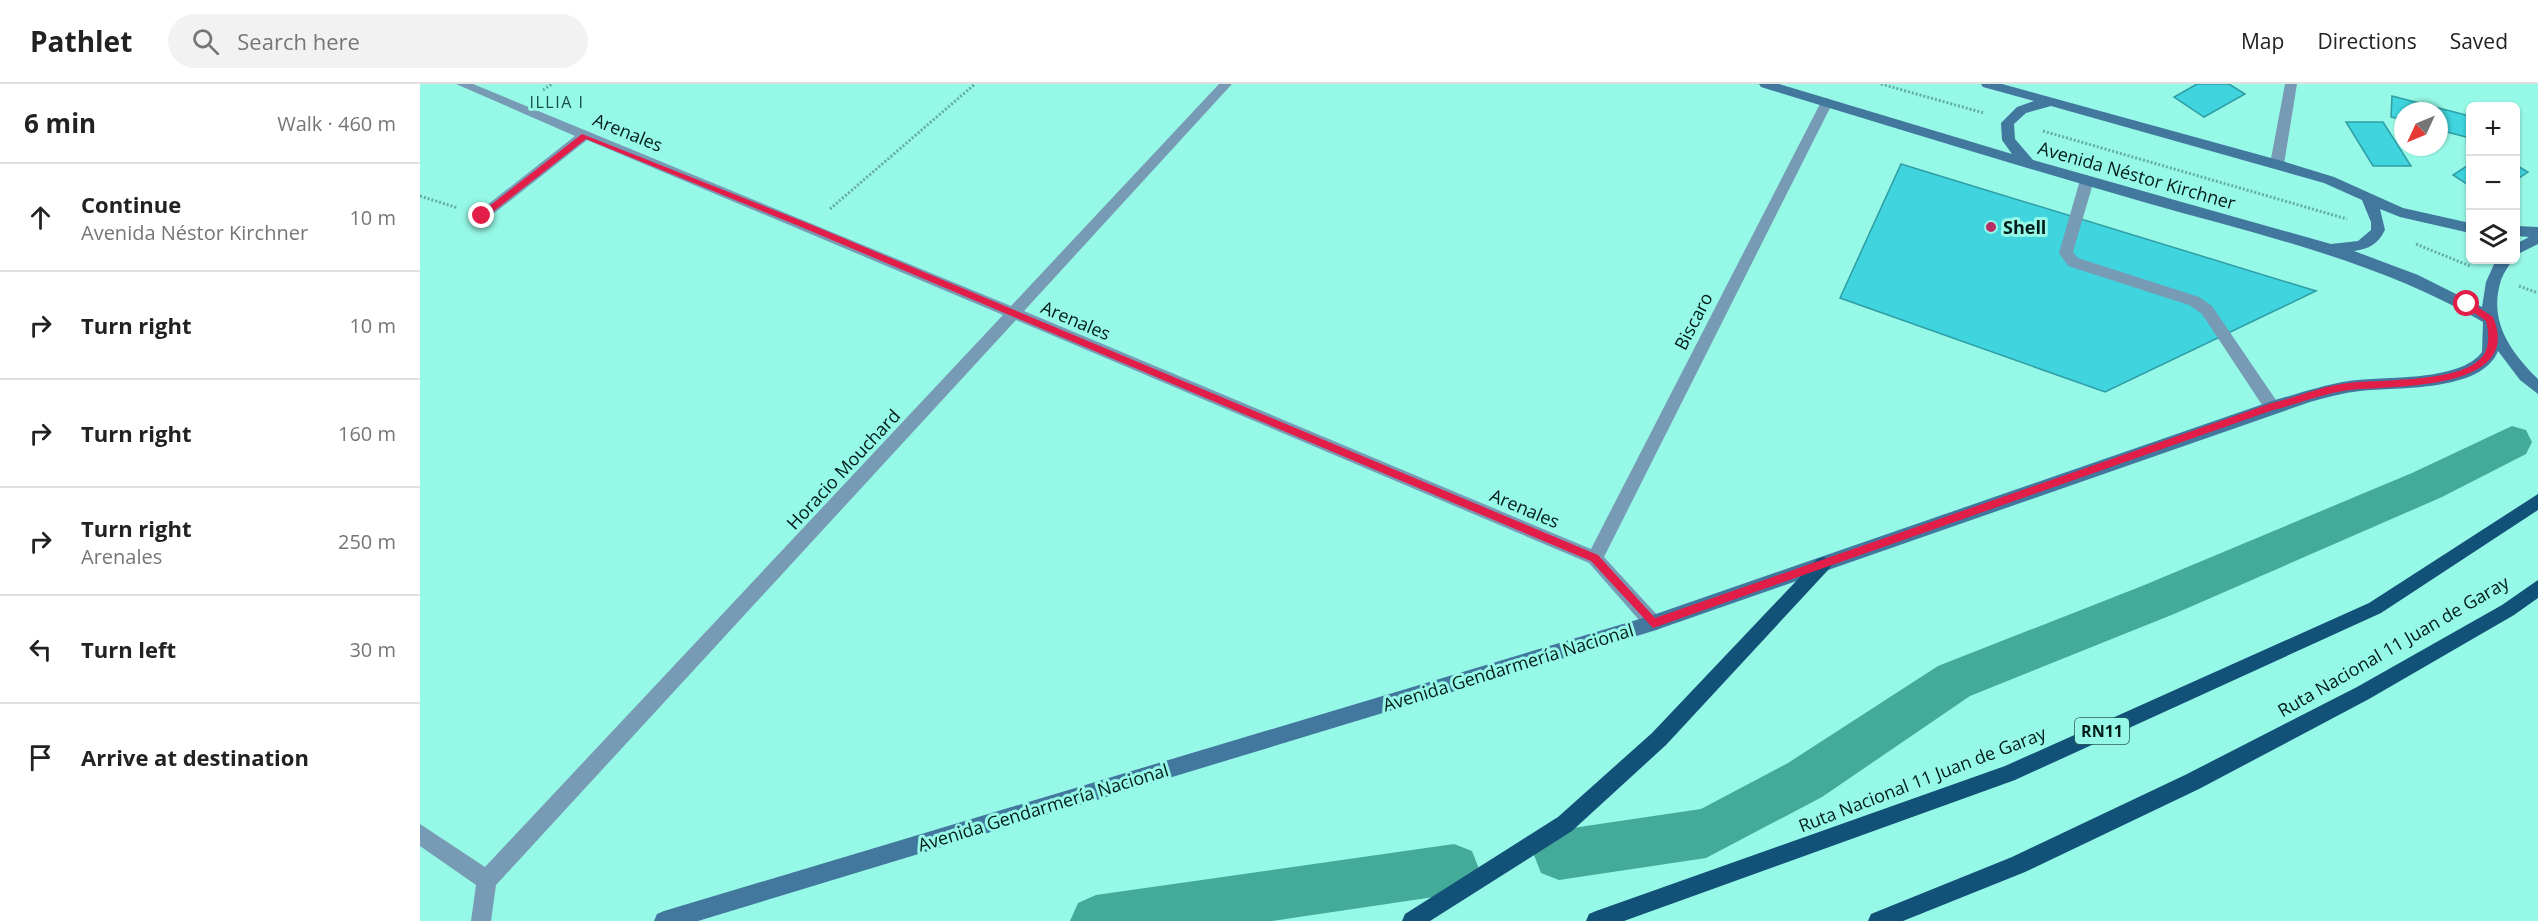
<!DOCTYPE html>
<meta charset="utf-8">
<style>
:root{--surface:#fff;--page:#f2f2f2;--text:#222;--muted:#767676;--line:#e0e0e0}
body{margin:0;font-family:"Open Sans",sans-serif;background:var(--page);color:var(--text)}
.controls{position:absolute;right:18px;top:18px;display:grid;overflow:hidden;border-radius:9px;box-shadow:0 2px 4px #0004}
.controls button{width:54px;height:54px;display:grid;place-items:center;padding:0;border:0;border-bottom:2px solid var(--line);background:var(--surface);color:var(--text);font:30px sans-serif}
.compass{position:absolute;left:1974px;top:18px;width:54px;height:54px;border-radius:50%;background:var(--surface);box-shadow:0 2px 4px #0004;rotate:226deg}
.stop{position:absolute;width:18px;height:18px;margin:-14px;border:4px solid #e11d48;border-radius:50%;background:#fff}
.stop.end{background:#e11d48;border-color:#fff;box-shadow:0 2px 6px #0008}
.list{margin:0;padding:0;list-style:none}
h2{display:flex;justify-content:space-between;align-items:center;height:78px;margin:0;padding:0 24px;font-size:26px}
h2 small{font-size:20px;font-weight:400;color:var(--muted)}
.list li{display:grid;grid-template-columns:39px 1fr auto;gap:18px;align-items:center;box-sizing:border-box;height:108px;padding:0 24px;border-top:2px solid var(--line)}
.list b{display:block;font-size:22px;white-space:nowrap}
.list p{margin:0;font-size:20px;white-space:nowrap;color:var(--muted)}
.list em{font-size:20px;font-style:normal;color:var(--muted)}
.icon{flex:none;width:33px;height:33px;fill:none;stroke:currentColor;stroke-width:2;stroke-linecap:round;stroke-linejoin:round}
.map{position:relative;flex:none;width:2118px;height:837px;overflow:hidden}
header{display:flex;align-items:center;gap:36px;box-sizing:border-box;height:84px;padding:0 30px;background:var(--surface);border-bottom:2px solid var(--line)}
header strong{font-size:28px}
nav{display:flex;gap:33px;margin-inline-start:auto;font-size:21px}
.search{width:420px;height:54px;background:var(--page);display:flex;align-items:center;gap:15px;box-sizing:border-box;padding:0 21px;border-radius:33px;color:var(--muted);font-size:22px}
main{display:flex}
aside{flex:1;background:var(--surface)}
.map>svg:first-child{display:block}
</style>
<header>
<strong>Pathlet</strong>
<div class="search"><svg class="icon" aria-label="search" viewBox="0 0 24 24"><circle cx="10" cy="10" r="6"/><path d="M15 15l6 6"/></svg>Search here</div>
<nav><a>Map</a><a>Directions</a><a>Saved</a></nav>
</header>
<main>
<aside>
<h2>6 min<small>Walk · 460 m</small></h2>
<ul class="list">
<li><svg class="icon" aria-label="ahead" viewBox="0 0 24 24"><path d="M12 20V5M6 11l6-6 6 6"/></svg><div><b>Continue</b><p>Avenida Néstor Kirchner</p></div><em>10 m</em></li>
<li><svg class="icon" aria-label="right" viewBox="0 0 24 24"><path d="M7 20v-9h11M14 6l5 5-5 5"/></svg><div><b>Turn right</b></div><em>10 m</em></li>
<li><svg class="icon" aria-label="right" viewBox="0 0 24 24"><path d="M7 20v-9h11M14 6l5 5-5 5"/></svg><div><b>Turn right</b></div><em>160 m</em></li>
<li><svg class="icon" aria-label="right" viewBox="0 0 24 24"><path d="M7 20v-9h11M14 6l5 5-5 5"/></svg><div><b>Turn right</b><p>Arenales</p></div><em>250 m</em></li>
<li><svg class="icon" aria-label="left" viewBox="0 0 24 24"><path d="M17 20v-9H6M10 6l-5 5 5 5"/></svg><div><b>Turn left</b></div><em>30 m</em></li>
<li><svg class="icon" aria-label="arrive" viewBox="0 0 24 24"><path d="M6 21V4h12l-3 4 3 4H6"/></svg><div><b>Arrive at destination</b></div></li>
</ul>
</aside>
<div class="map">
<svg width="2118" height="837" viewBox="0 0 2118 837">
<rect width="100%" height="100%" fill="#96f8e6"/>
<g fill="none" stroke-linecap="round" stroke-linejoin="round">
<g fill="#44aa9a" fill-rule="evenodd">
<path d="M2092,342L2106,346L2112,358L2106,370L2022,413L1754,530L1550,612L1402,713L1286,774L1139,796L1121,789L1114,771L1121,753L1139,746L1281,725L1368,679L1518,582L1722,502L1992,389Z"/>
<path d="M1034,760L1052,767L1059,785L1052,803L1034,810L852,837H650L658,819L676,811Z"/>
</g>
</g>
<g fill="#3fd4de" stroke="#2f9da4" stroke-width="1.5">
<path d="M1777,0H1809L1825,10L1784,33L1754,13Z"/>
<path d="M1972,12L2050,32V54L2019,46V27H1983V36L1971,33Z"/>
<path d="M1926,38H1963L1991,82H1953Z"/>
<path d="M1481,80L1896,207L1685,308L1420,214Z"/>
<path d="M2050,80V102L2033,91Z"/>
<path d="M2096,81L2108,88L2096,96Z"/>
</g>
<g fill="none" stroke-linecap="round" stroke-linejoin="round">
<g stroke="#63aea1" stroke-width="3" stroke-dasharray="2 2" stroke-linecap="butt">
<path d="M1461,0L1564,29"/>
<path d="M123,6L132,0"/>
<path d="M1623,47L1927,135"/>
<path d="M0,112L38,124"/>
<path d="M410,125L555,0"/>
<path d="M1996,160L2050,182"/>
<path d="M2099,202L2118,209"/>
</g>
<path fill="#789bb5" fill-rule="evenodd" d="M1667,91L1674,96L1653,168L1658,174L1779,213L1792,222L1858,319L1860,323L1858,327H1846L1782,230L1769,221L1648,182L1639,169L1660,96Z"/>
<g fill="#789bb5" fill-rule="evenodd">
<path d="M36,0H53L591,222L799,0H812L604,227L1171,465L1401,18L1407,14L1413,18L1184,473L1239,533L1242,539L1239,545L1233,547L1227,545L1169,479L596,236L76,801L71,837H51L56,801L0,762V740L65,783L583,231L167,56L67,135H57V129L155,52Z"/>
<path d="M1865,0H1877L1864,80L1857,85L1850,80Z"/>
</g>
<g fill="#42779e" fill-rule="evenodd">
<path d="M1339,0H1359L1592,70L1582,56L1581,39L1597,23L1614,17L1563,3L1561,0H1582L1862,77L1914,93L1983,124L2050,139V149L1980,133L1960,125L1965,146C1958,160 1949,165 1934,167L1998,191L2062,223L2066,198L2075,178L2077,176H2092C2089,182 2084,188 2081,196C2068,237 2090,267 2118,295V310L2100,296L2078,267C2062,308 1978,303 1940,307C1923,309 1907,313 1890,318L1233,547L278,837H234L237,830L244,827L1233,531L1852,317C1877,310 1903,301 1929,297C1964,292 2040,298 2062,268L2063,238C1958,177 1843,152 1727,119C1598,82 1469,42 1341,3ZM1631,22L1904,99L1942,116L1951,138V146L1938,157L1911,160L1613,76L1595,55L1594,40L1606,29Z"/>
<path d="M2096,142L2118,143V160L2096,171V160L2109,153L2096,152Z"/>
</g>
<g fill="#125278" fill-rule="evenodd">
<path d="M2118,410V426L1961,529L1595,696L1204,837H1166L1169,830L1176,827L1585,682L1949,519Z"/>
<path d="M1403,473L1409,475L1412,480L1409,485L1246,661L1152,747L1010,837H982L985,830L1138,733L1232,649L1397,475Z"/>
<path d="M2118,496V514L2094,531L1949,615L1779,705L1605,788L1483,837H1448L1451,830L1592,773L1765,691L1937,603L2082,521Z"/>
</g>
</g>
<path fill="#e11d48" d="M162,50L392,141L1178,471L1235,534L1852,319C1877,313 1903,302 1928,299C1962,295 2040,299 2062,273C2070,264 2069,247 2066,237L2044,222V218H2050L2073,233C2105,308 1970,301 1929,306C1904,309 1878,320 1853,326L1233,544L1171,477L386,145L166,55L65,134H59V130Z"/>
<circle fill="#b92e65" stroke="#96f8e6" stroke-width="2" cx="1571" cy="143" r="6"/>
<g text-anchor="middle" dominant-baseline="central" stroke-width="6" stroke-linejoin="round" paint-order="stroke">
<g font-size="16" letter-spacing="1.5" fill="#164d45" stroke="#96f8e6">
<text x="137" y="18">ILLIA I</text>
</g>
<rect fill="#96f8e6" stroke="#2d5f56" stroke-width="1.5" x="1655" y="634" width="54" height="26" rx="4.5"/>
<g font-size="16" font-weight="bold" fill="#001d19">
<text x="1682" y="647">RN11</text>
</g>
<g font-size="18" fill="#001d19" stroke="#96f8e6">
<text transform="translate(208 48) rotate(22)">Arenales</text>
<text transform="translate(1717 91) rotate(16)">Avenida Néstor Kirchner</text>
<text transform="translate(656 236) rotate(23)">Arenales</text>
<text transform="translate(1273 237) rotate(-63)">Biscaro</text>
<text transform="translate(423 385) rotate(-47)">Horacio Mouchard</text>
<text transform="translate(1105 424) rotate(23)">Arenales</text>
<text transform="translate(1973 562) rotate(-30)">Ruta Nacional 11 Juan de Garay</text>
<text transform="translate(1088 583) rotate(-17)">Avenida Gendarmería Nacional</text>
<text transform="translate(1502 695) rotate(-21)">Ruta Nacional 11 Juan de Garay</text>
<text transform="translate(623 723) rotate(-17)">Avenida Gendarmería Nacional</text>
</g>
<g font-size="18" font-weight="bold" fill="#001d19" stroke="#96f8e6" text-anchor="start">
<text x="1583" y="143">Shell</text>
</g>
</g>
</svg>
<div class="controls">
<button>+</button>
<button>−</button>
<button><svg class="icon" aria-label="layers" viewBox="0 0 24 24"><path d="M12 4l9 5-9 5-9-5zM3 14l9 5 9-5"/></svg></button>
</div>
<svg class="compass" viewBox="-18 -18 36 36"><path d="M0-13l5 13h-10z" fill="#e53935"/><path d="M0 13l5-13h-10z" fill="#767676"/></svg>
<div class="stop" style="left:2047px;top:220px"></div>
<div class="stop end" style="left:62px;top:132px"></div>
</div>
</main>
